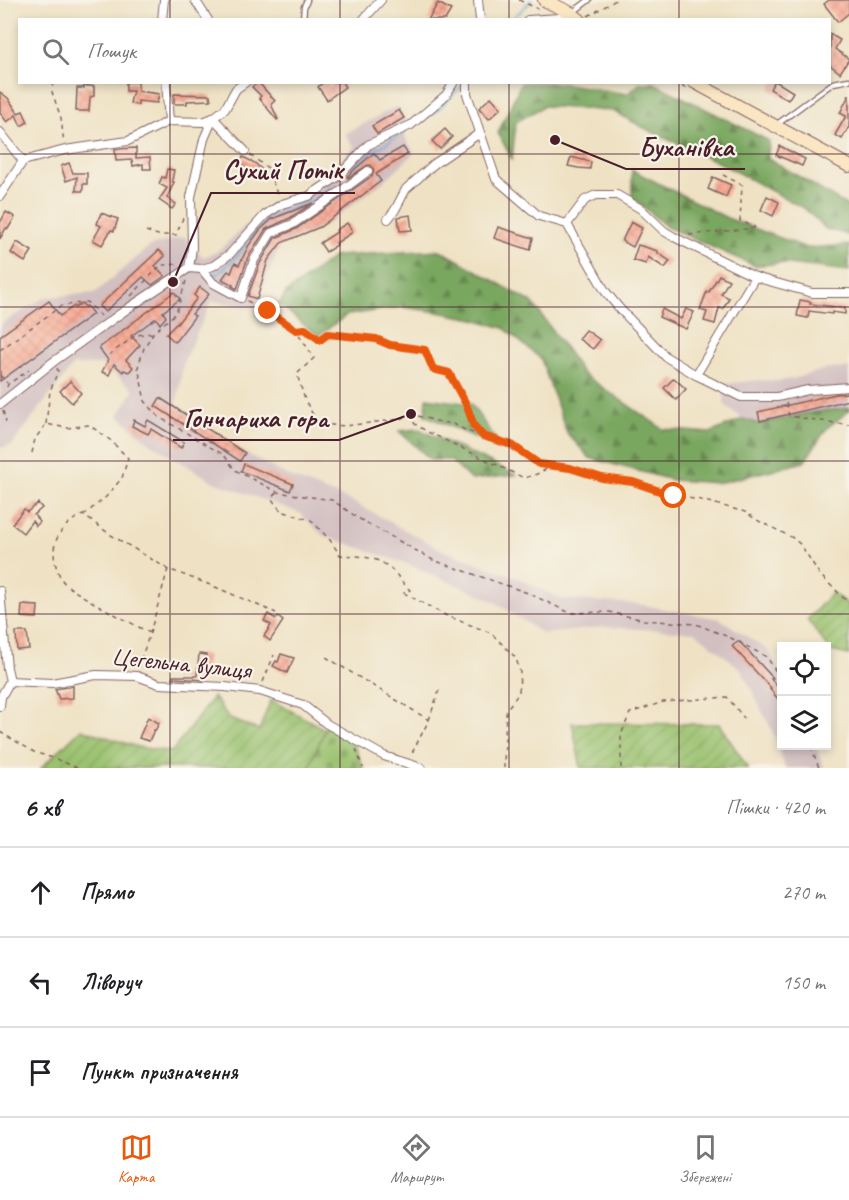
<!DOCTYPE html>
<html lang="uk">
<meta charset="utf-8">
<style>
:root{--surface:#fff;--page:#f2f2f2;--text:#202124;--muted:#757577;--line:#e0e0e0;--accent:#ea580c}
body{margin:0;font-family:Caveat,sans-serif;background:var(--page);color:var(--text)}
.controls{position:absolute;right:18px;bottom:18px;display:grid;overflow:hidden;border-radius:0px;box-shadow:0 3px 9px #0003}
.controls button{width:54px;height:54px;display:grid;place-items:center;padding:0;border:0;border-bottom:2px solid var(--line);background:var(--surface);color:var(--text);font:30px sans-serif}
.stop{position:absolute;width:18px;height:18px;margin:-14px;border:4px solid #ea580c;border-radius:50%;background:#fff}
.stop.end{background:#ea580c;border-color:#fff;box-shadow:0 2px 6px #0008}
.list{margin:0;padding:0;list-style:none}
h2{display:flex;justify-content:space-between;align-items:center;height:78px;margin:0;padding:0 24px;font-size:26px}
h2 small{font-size:20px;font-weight:400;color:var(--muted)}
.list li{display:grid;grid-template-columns:39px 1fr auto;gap:18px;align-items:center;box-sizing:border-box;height:90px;padding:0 24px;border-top:2px solid var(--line)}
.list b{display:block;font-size:22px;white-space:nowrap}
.list em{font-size:20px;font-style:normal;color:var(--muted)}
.icon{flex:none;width:33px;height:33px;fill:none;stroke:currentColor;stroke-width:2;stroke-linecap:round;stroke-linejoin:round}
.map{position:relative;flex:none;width:849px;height:768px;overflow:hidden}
.search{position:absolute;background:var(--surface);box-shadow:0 3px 9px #0003;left:18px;right:18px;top:18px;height:66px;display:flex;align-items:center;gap:15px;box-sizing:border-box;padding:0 21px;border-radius:0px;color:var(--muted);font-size:22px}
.sheet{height:348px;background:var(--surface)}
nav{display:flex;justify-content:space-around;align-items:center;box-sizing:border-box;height:84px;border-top:2px solid var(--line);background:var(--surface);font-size:16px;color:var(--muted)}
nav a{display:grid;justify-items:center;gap:3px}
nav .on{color:var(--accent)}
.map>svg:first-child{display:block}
</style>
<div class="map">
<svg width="849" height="768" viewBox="0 0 849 768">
<defs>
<pattern id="forest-firs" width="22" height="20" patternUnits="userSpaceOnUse" patternTransform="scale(1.5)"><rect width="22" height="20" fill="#7aa760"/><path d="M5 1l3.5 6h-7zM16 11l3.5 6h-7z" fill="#66874f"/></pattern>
<pattern id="cemetery-stones" width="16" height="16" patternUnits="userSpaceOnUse" patternTransform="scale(1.5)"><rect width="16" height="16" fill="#99c16d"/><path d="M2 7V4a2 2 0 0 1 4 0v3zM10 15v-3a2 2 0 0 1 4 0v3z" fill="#85a55f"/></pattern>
<pattern id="garden-furrows" width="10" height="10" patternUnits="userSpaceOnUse" patternTransform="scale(1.5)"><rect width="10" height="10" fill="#99c16d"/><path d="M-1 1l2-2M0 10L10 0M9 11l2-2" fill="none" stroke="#85a55f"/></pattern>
<pattern id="building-cross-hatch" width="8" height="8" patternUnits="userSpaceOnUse" patternTransform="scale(1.5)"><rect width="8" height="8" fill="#f9ad97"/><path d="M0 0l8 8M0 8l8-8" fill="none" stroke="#d79482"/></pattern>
</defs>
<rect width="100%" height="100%" fill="#f7f3e8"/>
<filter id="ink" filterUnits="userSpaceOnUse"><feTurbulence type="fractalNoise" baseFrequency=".0167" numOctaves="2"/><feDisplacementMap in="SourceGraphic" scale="12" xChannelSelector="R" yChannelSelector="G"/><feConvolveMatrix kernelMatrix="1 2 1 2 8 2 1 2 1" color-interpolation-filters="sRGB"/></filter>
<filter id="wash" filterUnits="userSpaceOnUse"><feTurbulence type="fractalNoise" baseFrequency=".008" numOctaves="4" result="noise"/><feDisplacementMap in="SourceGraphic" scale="24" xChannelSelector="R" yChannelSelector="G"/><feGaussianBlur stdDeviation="1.35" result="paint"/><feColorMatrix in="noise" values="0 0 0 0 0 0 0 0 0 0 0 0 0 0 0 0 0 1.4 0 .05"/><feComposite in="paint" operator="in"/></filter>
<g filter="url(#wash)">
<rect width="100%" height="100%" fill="#efe2c4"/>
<g fill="#d2bfc1">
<path d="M397,106L406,120L405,137L414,153L383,182L321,228L280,246L254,308L212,301L184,360L176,406L247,454L288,476L351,501L442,550L518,578L561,599L637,604L720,619L769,651L781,675L782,746H816L824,768H785L775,737L741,669L695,632L605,627L543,634L492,600L410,565L322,535L300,513L214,482L147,441L118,415L134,390L104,365H73L12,445L0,448V325L45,297L95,293L150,246L184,237L203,257L217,252L253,219L278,199L309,191L354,147L345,134Z"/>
<path d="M849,368V408L808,413L759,424L743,419L724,404L725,384L759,380L779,381L796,378L826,369Z"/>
</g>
<g fill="url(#forest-firs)" stroke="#626346" stroke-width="1.5">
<path d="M521,83H561L627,94L641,83H654L769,141L768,158L849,207V235L826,229L805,209L720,163L652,132L613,111L544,106L516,122L512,159L498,133Z"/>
<path d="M632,170L727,218L807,248L849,245V271L779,263L755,266L667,227L632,197Z"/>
<path d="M440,250L533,303L583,374L663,429L710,433L743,419L759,424L808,413L849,408V411L827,428L804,462L718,483L672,480L590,458L567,433L541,359L504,328L474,319L438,312L402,307L347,315L319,335L309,329L279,304L286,293L335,256Z"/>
<path d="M427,398L471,404L503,450L425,415Z"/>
<path d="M419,429L516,475L471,480L450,460H431L399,431Z"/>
</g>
<path fill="url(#cemetery-stones)" stroke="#72704c" stroke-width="1.5" d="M327,724L351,737L363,768H309Z"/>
<g fill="url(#garden-furrows)" stroke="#72704c" stroke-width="1.5">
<path d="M832,593L849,605V655L831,651L807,620Z"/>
<path d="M213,697L230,719L259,730L271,700L325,729L309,768H41L81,729L138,747L172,752Z"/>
<path d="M572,723L719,724L748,768H581Z"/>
</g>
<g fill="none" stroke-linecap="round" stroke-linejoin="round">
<g stroke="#58a8d2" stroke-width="2">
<path d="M511,20L532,0"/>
<path d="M420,122L433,114L463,85"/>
<path d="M353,167L375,150L403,133"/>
<path d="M209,271L217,275L238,255L258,229L270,218L311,201L333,185"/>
<path d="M120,319L132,311"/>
</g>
</g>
<g id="blocks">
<g fill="url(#building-cross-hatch)">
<path d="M829,0H849V13L838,22L824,4Z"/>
<path d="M438,3L451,10L445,20H428Z"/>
<path d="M830,34L840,40L835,49L849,59L840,73L830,65Z"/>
<path d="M126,82H138V91L159,94L157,103L138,101V105L130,103L133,91H126Z"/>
<path d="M258,82L275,101L271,104L278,119L277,120L259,98L261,96L252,87Z"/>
<path d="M324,82H342L345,87L327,100L318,87Z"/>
<path d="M774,82H777L793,92L788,100L770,89Z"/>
<path d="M84,86H94V96L90,97L89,111H76L77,88H84Z"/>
<path d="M0,92L8,98L18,113L23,111L28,122L21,126L16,115L7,122L0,113Z"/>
<path d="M174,94L210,95L211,100L187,101V104H174Z"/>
<path d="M849,95V127L842,139L835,135L846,116L840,113Z"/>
<path d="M491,97L501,108L489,119L479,108Z"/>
<path d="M399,110L404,118L377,134L372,126Z"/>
<path d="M445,129L452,137L440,149L432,141Z"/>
<path d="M780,146L805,159L802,166L776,155Z"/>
<path d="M403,147L408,154L376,174L381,181L320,227L281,243L268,260L257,299L248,296L260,263L275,238L296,229L372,176L374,170L371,165H368L348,178L347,177L355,169L374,153L380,160Z"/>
<path d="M136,148V158L150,157L151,169H143V164L133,166L132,160L116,161L115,149Z"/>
<path d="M243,157L255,163L262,170L254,177L240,163Z"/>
<path d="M571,157L591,162L590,169L578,168L568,166Z"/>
<path d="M69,163L73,173H87V184H83V191H76L77,177L66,181L61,166Z"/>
<path d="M167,169L174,170L172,181L174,182L167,198L176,204L172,209L159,200L167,188L159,184L162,177L165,178Z"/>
<path d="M713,177L731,185L726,197L708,189Z"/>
<path d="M767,196L779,202L773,216L761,210Z"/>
<path d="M313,203L290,218L266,229L248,257L237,289L232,286L233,285L222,279L228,271L231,273L235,263L239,265L249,245L260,230L272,219Z"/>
<path d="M6,212L15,217L8,229L6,228L0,239V223Z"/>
<path d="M101,213L118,219L114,231L111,230L102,245L93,240L101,226L97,224Z"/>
<path d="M410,215L412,230L400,231L398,217Z"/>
<path d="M631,222L642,228L633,247L622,241Z"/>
<path d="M347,223L353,232L336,243L337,245L326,252L320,243L337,232L336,230Z"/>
<path d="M498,227L533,238L530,250L494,238Z"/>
<path d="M17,242L32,251L25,262L11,253Z"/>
<path d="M638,245L658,251V253L670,261L665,268L648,257L646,264L633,260Z"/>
<path d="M159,250L165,256L155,266L165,276L152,285L143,277L105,312L99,306Z"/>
<path d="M719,275L729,280L721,294L729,298L723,309L719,308L715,324L704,321L707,312L700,310L707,291L709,292Z"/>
<path d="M200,287L209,294L192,314L195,316L175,342L166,334L176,324H177L197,298L194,295Z"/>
<path d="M174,292L180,299L163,312L166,317L160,324L156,318L131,336L140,345L126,360L133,367L129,372L124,370L123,372L114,364L109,375L102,372L108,360L99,348Z"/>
<path d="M800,300L811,302L810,304L845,308V314L832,312V314L809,311L808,318L797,316Z"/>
<path d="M49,301L60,316L74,306L75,308L82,303L85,307L87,306L93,314L0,381V336Z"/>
<path d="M662,309L681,319L686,309L694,312L686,329L659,317Z"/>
<path d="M586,330L600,340L593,349L579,339Z"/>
<path d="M674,378L686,389L676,400L664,388Z"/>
<path d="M70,381L81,393L72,403L60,391Z"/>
<path d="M849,393V400L760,421L758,412L836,394Z"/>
<path d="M160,398L245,453L240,461L155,406Z"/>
<path d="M134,420L145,426L148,420L184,442L181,448L151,429L148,434L132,426Z"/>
<path d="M244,464L293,484L290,491L241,471Z"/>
<path d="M38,503L42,508L34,515L40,522L36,526L32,521L23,533L12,524L24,509L27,512Z"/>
<path d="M22,605L38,606L37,618L21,617Z"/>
<path d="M268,614L276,619L278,617L283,621L270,641L264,636L271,625L264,621Z"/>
<path d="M16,632H27L29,649L17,650Z"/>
<path d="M739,641L773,678L771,679L782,692V704L770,689L771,688L732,646Z"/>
<path d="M199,654L207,655L206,680L173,678V676H197Z"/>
<path d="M281,654L294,658L287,673L273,666L276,661L278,662Z"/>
<path d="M73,686V698L59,699L55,689Z"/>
<path d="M148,717L159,723L155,731L154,730L149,741L139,738Z"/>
</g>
</g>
</g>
<g filter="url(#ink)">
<use href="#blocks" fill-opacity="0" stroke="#846361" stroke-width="1.5"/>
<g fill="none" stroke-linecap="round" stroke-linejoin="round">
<g stroke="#846361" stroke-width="7">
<g id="lane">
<path d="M572,13L589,0"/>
<path d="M303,20L304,7L307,0"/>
<path d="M776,125L833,83L849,80"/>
</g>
</g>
<g stroke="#846361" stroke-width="10">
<g id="street">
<path d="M195,0L208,20"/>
<path d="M478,0L480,20"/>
<path d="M162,20L164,0"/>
<path d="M363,20L381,0"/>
<path d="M528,20L559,18L572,20"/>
<path d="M166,82L169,121"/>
<path d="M467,82V94L496,179L539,216L567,224L605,291L619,308L666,357L696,375L741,397H777L808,390L849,387"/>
<path d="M213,118L245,151"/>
<path d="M0,132L23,161"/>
<path d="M0,196L23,161L65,150L128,141L169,121L203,122L213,118L225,109L236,89L246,82"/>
<path d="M388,219L395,210L406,189L434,164L480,133"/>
<path d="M567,224L585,200L596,195H617L641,209L664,231L674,237L755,277L812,293H849"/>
<path d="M189,268L192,248L191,197L204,139L213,118"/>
<path d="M204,272L213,283L241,298L254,260L271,233L293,224L337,194L368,171"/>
<path d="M696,375L755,277"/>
<path d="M0,404L53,362L127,309L189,268L201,269L213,266L230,254L265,215L282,204L309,196L339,176L368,145L411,125L446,95L454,82"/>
<path d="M0,591L7,668L10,681"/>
<path d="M10,681L52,683L96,675L137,676L159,684L225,687L260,691L303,705L327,724L384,756L422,768"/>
<path d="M0,706L1,697L10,681"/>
</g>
</g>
<g stroke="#846361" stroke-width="14">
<g id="secondary">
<path d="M544,0L571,13L580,20"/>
<path d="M694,82L849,166"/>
</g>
</g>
<g stroke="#846361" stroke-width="1.5" stroke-dasharray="4.5 4.5" stroke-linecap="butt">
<path d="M519,0L538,9"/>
<path d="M588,16L616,0"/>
<path d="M53,82L52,92L61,118L64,143"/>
<path d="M674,82L687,89"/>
<path d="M250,155L268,168L278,197"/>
<path d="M723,175L742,185L740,221L755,227"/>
<path d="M146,231L158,235H176L183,218"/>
<path d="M689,235L755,228"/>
<path d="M186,281L176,313L153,333L144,348L138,367L145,401L159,417L224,455L235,470L277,492L332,500L358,518L433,560L528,593L570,613L609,612L644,620L696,624L731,638L767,657L782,681"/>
<path d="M131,296L161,265L179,264"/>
<path d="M247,301L268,311L296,330L314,358L297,374L305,400L318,424L345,426L401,419L411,414L436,421L453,424L467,431L512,445L539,464L552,465"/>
<path d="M297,330L305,329L320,340L328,334L376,339L390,345L425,350L433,369L449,373L466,404L474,426L483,436"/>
<path d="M0,350L61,306L87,302L101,316"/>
<path d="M109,355L136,335L152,333"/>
<path d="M0,375L7,383"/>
<path d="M7,387L8,384L29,370"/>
<path d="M786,403L789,416L849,425"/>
<path d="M3,411L6,422"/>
<path d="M408,415L415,424L426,431L524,478L537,474L554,465L570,468L602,479L633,482L674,496L701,500L745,512L757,520L793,538L801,545L820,575L849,603"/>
<path d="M46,424L50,391L58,371L57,368"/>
<path d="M32,453L35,439L46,424L67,428L89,425L110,440L128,458L122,478L106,497L84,515"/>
<path d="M276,493L271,498L281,511L311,520L330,540L340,555C359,556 380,556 394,572C400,578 403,584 410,590L404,593L445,615L491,633L516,658L520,672L519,693L506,710L504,768"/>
<path d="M150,633C134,624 69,592 62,580C56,570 52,555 55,544C59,530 70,520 83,515L111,535L168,569L213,586L276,613"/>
<path d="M326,657L429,720L411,755"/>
<path d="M138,668L150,633L168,569"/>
<path d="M263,682L274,655"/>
<path d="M429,720L440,687"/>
<path d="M0,732L34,752L56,759L77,768"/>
<path d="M811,746L819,768"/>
<path d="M356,749L363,768"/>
<path d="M621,768V735L630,713L663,702L727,697L744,718"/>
</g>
<use href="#lane" stroke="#fff" stroke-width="4.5"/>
<use href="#street" stroke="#fff" stroke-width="8"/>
<use href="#secondary" stroke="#fbe6c4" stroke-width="12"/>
</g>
</g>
<g fill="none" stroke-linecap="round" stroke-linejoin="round" filter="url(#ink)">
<path stroke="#ea580c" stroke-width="8" d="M268,311L296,330L305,329L320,340L328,334L376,339L390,345L425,350L433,369L449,373L466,404L474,426L483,436L512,445L539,464L570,468L602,478L633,482L674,496"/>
</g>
<path fill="none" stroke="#4a1f2b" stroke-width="1.5" stroke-opacity="0.55" d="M170,0V20M340,0V20M509,0V20M679,0V20M170,82V768M340,82V768M509,82V768M679,82V768M0,154H849M0,307H849M0,461H849M0,614H849"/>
<g text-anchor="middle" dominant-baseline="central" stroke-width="4.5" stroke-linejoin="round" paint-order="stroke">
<g font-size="26" fill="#4a1f2b" stroke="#f7f3e8">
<text transform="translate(181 663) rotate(6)">Цегельна вулиця</text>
</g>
</g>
<path fill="none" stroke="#4a1f2b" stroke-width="2" d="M555 140L626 169H745M173 282L211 193H355M411 414L339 440H173"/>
<g fill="#4a1f2b" stroke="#f7f3e8" stroke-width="2">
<circle cx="555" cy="140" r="6"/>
<circle cx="173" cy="282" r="6"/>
<circle cx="411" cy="414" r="6"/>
</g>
<g font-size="27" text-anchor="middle" font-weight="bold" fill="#4a1f2b" stroke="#f7f3e8" stroke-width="4.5" stroke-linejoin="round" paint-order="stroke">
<text x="686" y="156">Буханівка</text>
<text x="283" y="179">Сухий Потік</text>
<text x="256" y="427">Гончариха гора</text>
</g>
</svg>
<div class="controls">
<button><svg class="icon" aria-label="locate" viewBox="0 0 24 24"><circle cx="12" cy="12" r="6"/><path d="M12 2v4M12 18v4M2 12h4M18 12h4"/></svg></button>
<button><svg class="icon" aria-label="layers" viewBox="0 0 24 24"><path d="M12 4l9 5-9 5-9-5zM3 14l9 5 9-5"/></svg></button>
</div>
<div class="stop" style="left:674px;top:496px"></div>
<div class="stop end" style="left:268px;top:311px"></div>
<div class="search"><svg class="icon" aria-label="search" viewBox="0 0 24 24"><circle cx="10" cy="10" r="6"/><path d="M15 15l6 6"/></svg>Пошук</div>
</div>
<section class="sheet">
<h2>6 хв<small>Пішки · 420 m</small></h2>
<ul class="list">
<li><svg class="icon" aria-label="ahead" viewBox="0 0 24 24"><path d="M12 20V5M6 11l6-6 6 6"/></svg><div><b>Прямо</b></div><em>270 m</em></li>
<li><svg class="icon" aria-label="left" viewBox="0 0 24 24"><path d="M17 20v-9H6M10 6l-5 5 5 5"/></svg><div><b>Ліворуч</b></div><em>150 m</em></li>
<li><svg class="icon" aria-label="arrive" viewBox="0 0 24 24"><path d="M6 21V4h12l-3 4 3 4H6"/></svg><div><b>Пункт призначення</b></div></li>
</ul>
</section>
<nav>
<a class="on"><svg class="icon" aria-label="map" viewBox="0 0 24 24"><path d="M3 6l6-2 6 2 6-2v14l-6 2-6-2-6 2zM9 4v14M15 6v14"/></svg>Карта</a>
<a><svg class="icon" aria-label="directions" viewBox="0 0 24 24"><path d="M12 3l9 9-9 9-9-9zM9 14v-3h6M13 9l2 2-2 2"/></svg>Маршрут</a>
<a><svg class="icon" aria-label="saved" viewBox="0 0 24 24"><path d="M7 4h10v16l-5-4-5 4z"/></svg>Збережені</a>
</nav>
